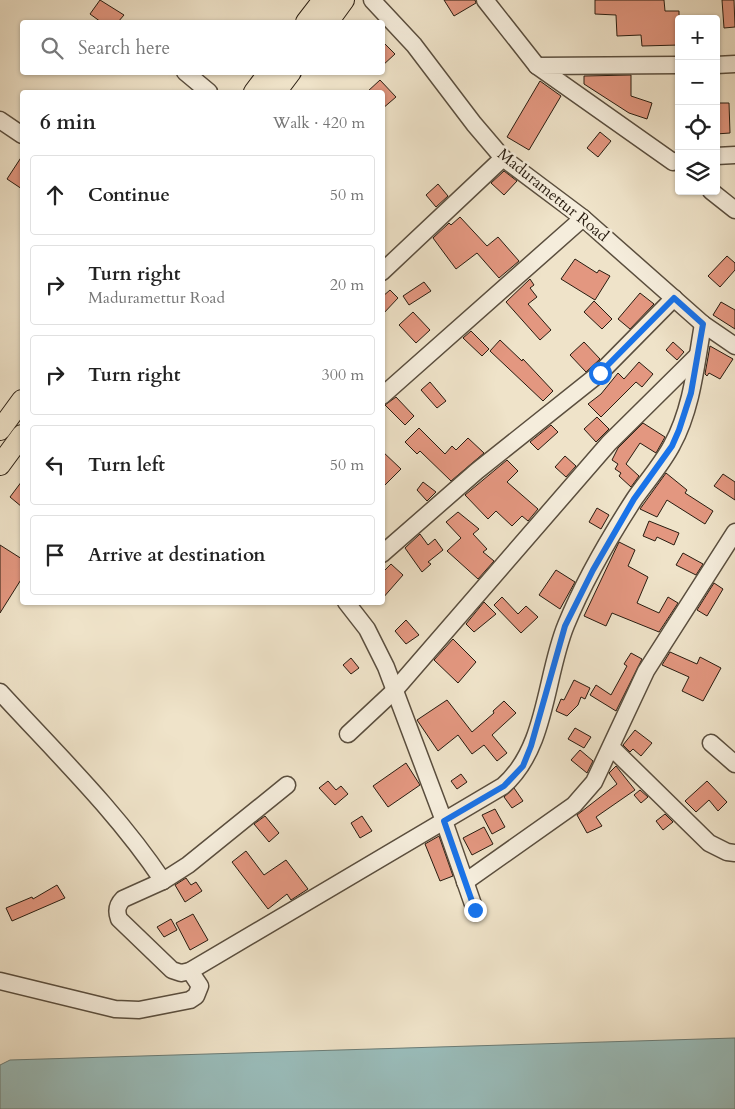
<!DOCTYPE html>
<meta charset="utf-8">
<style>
:root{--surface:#fff;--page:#f6f6f6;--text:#222;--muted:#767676;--line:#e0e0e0}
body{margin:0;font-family:Cardo,serif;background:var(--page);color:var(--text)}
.controls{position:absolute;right:15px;top:15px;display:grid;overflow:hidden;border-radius:5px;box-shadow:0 1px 4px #0004}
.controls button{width:45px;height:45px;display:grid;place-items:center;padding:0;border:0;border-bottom:1px solid var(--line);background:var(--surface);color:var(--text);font:25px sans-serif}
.stop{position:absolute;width:15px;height:15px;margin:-11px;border:4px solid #1a73e8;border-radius:50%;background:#fff}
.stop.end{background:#1a73e8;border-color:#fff;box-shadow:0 1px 5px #0008}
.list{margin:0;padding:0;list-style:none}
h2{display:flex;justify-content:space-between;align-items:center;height:65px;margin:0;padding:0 20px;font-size:21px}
h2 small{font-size:16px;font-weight:400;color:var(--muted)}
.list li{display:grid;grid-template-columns:32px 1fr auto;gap:15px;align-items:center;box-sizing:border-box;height:80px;margin:0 10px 10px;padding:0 10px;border:1px solid var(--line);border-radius:5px}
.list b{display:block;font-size:19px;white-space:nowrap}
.list p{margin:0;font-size:16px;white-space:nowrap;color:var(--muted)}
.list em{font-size:16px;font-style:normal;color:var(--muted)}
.icon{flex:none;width:28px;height:28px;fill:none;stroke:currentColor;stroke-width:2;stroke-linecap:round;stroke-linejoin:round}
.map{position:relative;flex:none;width:735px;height:1109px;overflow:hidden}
.search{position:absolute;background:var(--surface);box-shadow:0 1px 4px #0004;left:20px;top:20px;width:365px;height:55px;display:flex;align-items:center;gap:12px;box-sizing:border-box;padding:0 18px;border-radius:5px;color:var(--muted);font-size:19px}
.panel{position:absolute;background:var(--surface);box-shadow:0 1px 4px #0004;left:20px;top:90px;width:365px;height:515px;border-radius:5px}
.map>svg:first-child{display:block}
</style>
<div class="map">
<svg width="735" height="1109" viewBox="0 0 735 1109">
<rect width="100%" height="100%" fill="#efe3c9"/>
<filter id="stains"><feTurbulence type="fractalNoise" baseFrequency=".004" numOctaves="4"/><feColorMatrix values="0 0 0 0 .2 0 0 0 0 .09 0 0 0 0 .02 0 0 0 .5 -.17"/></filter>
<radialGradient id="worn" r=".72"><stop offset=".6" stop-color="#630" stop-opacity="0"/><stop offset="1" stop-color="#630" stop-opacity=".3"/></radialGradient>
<path fill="#9abdbb" stroke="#6c7d77" d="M735,1038V1109H0V1065L10,1060Z"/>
<g fill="#e39780" stroke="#281c10">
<path d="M100,0L124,15L118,22H101L90,14Z"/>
<path d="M444,0H475L476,3L454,16Z"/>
<path d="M595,0H664L665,11H679V45L642,46L641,35L617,36L616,15L595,14Z"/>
<path d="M722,0H734L735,27L724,28Z"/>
<path d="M382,41L395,54L382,66Z"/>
<path d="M631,75V96L652,103L647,119L629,113L584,84V76Z"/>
<path d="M380,80L396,97L382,109V92H367Z"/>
<path d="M540,81L561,96L529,150L507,137Z"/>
<path d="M716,103H729L730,133L716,134Z"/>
<path d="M600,132L611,141L598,157L587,148Z"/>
<path d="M22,156V189L7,179Z"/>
<path d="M504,171L517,181L504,195L491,183Z"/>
<path d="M438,184L448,196L436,207L426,195Z"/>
<path d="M460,217L487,246L498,237L519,261L499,278L477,253L456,269L433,238L449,223L451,225Z"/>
<path d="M727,256L735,263V270L720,287L708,276Z"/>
<path d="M575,259L597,273L599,270L610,276L595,300L561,279Z"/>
<path d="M530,279L534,285L530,288L537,297L528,304L551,330L540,340L506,302Z"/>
<path d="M424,282L431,291L409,305L403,296Z"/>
<path d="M390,290L398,298L382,315V297Z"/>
<path d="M640,293L654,304L630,329L618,319Z"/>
<path d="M594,301L612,319L602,329L584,312Z"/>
<path d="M721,302L735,310V329L713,315Z"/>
<path d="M413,312L430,330L416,343L399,325Z"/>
<path d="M471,331L489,349L482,356L463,338Z"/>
<path d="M500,340L522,361L523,359L553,391L543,401L490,351Z"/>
<path d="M584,342L600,359L586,372L570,355Z"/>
<path d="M673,342L684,352L677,360L666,350Z"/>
<path d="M710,346L733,359L720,379L709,373L707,376L705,374Z"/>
<path d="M639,362L653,374L642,387L636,382L601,417L588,404L601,394L618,373L624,379Z"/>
<path d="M430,382L446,401L437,408L421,390Z"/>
<path d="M396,397L414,416L405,425L385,405Z"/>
<path d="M597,417L609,429L596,442L584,429Z"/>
<path d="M643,423L665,437L656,453L640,443L626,464L639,476L631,487L619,476L621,473L615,469L618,464L612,460L618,448Z"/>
<path d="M551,425L558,432L538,450L530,442Z"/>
<path d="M419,428L445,454L452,446L456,450L468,438L484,453L451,481L420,451L417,454L405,442Z"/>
<path d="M382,451L401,469L382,488Z"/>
<path d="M565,456L576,466L566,477L555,467Z"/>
<path d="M507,460L518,471L507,482L538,509L528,521L522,516L512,526L496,511L488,519L465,495Z"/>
<path d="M666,473L687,490L685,493L713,511L705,524L667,500L657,517L640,509Z"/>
<path d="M723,474L735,482V500L714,486Z"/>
<path d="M22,481V507L10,497Z"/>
<path d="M423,482L436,492L427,501L417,490Z"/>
<path d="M597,508L609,515L601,529L589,522Z"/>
<path d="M458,512L479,529L473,534L487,549L483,552L494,561L478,579L447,551L461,538L446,522Z"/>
<path d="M649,521L679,533L674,545L657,537L655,541L643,536Z"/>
<path d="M420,534L428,545L435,539L443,550L428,562L431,564L422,572L405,548Z"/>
<path d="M619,542L635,550L628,566L648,577L637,603L659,613L668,597L678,603L659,632L612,613L606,626L584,616Z"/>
<path d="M0,545L22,559V578L0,613Z"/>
<path d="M683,553L703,564L696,575L676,565Z"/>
<path d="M391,564L403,575L382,599V573Z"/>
<path d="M556,570L575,582L560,609L539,595Z"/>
<path d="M714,583L723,589L707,616L697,610Z"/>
<path d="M502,597L518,614L526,606L538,617L521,633L494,605Z"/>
<path d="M484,602L496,614L474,632L466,624Z"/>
<path d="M406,620L419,635L406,644L395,631Z"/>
<path d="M453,639L476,662L458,683L434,660Z"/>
<path d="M670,652L697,664L700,657L721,668L703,701L682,691L689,677L662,665Z"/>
<path d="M631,653L642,659L616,711L590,695L596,685L611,695L627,666L624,664Z"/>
<path d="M351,658L359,668L351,674L343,665Z"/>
<path d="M574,680L590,688L585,699L581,697L578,705L567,716L556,711L561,699L564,700Z"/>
<path d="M447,700L472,732L494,713L493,711L504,701L516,713L492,735L507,753L497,761L484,745L472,754L458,735L438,751L417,720Z"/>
<path d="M575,728L591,737L584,748L568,739Z"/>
<path d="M635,730L652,743L641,756L633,749L630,752L623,745Z"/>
<path d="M580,750L593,761L587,773L571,760Z"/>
<path d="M406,763L420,785L388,807L373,786Z"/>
<path d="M616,766L635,790L596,817L602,826L587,833L577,815L617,784L609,773Z"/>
<path d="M461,774L467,782L457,789L451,781Z"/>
<path d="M328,781L336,790L341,786L348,794L335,805L319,788Z"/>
<path d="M707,781L727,802L718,811L709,800L696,812L685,801Z"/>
<path d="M514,788L523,801L512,808L504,797Z"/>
<path d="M640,790L648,797L641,803L634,795Z"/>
<path d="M495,809L505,827L492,834L482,815Z"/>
<path d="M665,814L673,822L663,830L656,821Z"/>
<path d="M265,816L279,833L269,842L254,824Z"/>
<path d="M362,816L372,831L360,838L351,823Z"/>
<path d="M484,827L493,844L472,855L463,838Z"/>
<path d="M439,836L453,876L440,881L425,844Z"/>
<path d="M246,851L264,875L286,860L308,889L291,900L287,894L268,909L232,862Z"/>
<path d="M186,878L191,885L196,882L202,891L185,902L175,885Z"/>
<path d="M57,885L65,898L12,921L6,908L32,897L33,899Z"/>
<path d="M193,914L208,940L190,950L176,923Z"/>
<path d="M171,919L177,930L164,937L157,927Z"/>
</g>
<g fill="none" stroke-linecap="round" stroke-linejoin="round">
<g stroke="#5a4e3e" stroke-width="19">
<g id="minor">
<path d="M372,0L414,45L474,124L503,158L583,218L703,324L735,346"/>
<path d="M485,0L537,66"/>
<path d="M679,65L537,66L673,162L679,160"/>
<path d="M716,65L735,64"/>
<path d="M185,72L209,92"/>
<path d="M0,120L22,135"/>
<path d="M716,156L735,155"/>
<path d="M711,191L735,210"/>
<path d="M382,272L503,158"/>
<path d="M382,396L583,218"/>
<path d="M382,554L477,471L600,373L674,298"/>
<path d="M346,602L367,629L386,667L444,821L475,910"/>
<path d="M0,692C56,753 117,812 163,881L123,899C117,905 116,911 119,919L172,970L181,973L190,971L503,786C547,748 545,676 566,625C584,581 609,538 635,498C647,481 662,464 672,445C692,409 696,364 703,324"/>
<path d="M348,734L394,691L609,443L697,356"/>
<path d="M711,743L735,764"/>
<path d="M612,748L709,843L727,852L735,853"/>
<path d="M163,881L188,865L287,785"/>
<path d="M465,882L574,805L594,782L646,671L735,532"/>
<path d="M0,981L115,1009L139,1010L190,1000L196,996L200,986L190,971"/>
</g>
</g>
<g stroke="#281c10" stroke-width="22">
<g id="major">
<path d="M306,22L323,0"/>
<path d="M328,22L344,0"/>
<path d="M254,92L269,72"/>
<path d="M276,92L291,72"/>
<path d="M0,430L22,400"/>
<path d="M0,465L22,435"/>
</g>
</g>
<use href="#minor" stroke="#f5eddc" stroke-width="16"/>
<use href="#major" stroke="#efe3c9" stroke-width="20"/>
</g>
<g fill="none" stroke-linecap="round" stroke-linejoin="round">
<path stroke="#1a73e8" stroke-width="6" d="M475,910L444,821L504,786L523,766L531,746L565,626L593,570L634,499L672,446L679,430L691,393L703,324L674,298L600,373"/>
</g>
<g text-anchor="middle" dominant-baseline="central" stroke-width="5" stroke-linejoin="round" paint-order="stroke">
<g font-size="16" fill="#281c10" stroke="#f5eddc">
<text transform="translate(553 195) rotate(39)">Maduramettur Road</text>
</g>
</g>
<rect width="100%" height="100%" filter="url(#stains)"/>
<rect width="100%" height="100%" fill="url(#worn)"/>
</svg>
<div class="controls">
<button>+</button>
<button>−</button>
<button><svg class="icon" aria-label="locate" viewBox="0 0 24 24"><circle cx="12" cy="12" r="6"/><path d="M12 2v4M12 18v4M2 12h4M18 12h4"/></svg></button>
<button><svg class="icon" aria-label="layers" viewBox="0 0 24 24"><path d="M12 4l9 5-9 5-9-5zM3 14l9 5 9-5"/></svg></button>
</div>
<div class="stop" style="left:600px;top:373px"></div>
<div class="stop end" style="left:475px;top:910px"></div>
<div class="search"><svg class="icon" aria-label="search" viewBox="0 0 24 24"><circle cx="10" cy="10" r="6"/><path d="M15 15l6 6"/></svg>Search here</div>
<section class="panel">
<h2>6 min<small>Walk · 420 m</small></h2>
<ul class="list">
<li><svg class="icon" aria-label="ahead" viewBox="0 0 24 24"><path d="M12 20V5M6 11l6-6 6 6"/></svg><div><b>Continue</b></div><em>50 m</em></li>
<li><svg class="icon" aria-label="right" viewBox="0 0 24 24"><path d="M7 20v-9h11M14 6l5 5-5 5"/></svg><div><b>Turn right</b><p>Maduramettur Road</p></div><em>20 m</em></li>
<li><svg class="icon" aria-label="right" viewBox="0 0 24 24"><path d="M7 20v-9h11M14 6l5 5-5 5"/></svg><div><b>Turn right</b></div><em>300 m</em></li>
<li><svg class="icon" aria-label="left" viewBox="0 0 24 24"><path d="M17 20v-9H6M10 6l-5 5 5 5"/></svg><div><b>Turn left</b></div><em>50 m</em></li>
<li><svg class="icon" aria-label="arrive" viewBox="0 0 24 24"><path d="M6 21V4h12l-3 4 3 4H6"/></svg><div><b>Arrive at destination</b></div></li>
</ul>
</section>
</div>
